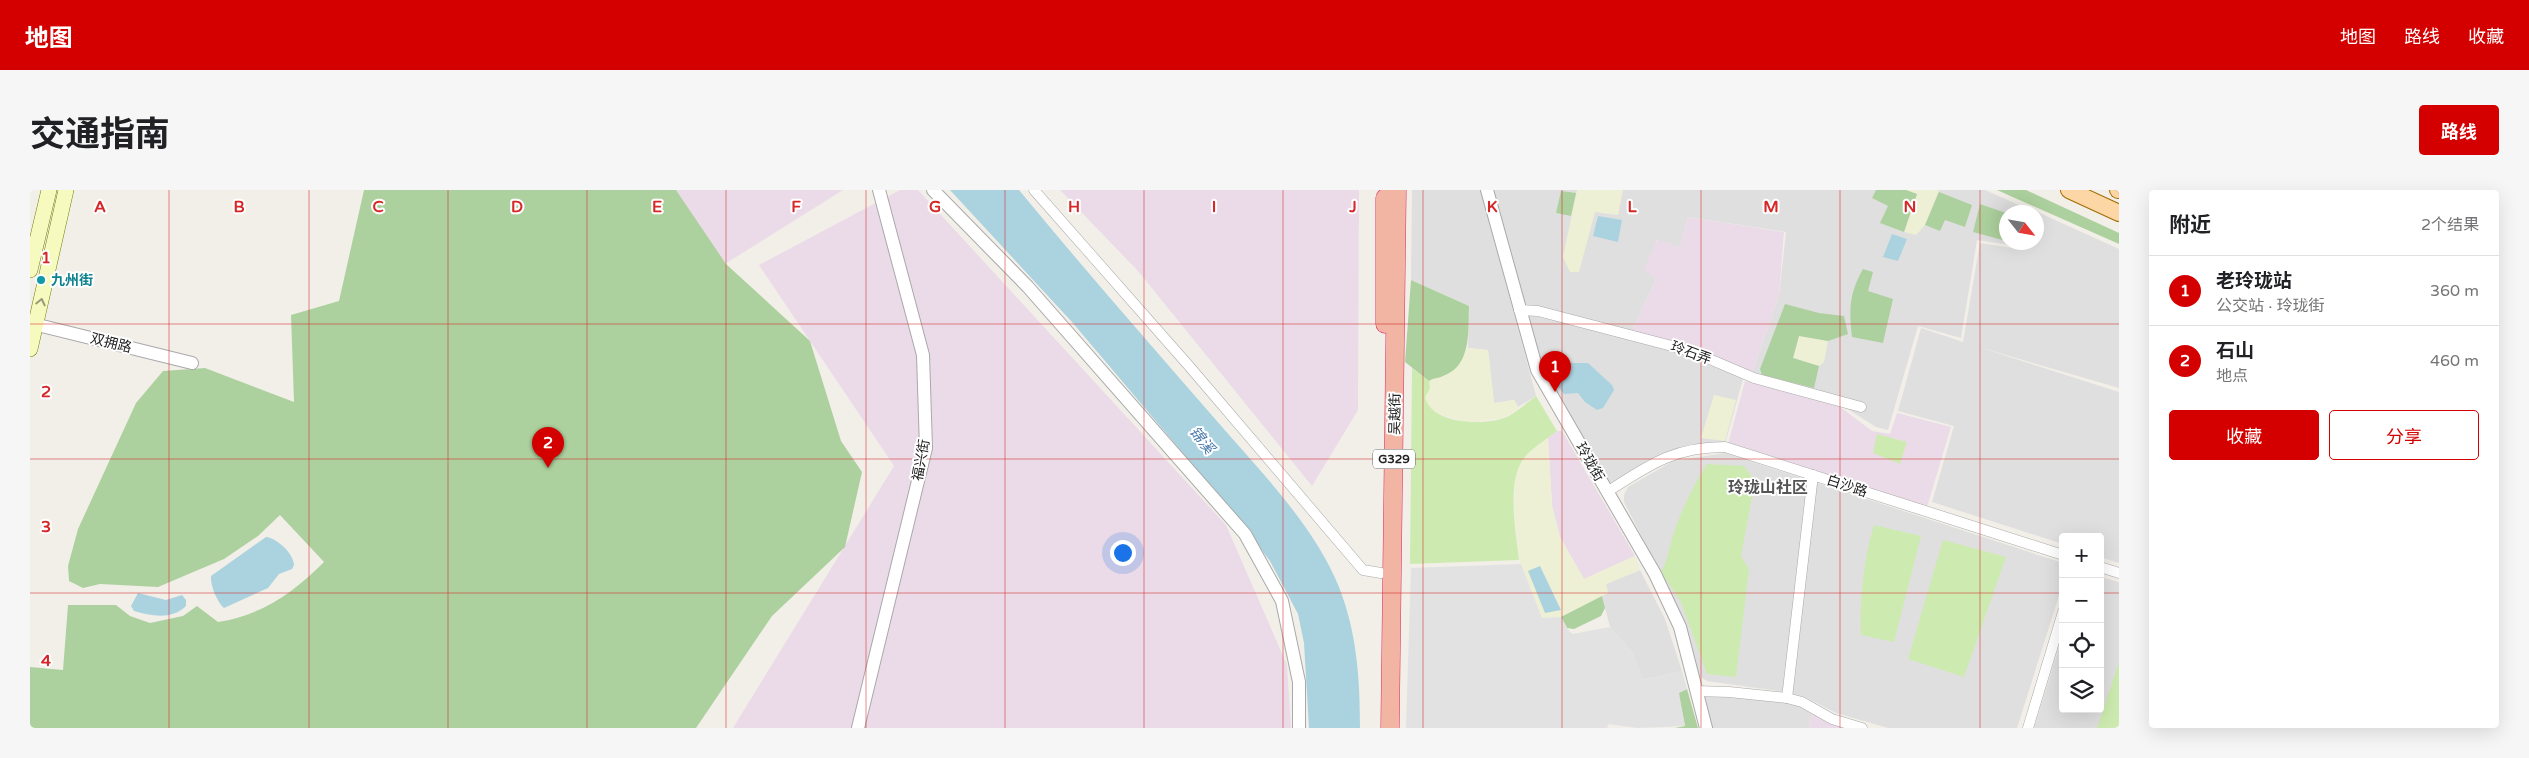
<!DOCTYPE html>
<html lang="zh">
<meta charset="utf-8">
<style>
:root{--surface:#fff;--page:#f6f6f6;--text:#202124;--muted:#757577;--line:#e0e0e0;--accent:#d40000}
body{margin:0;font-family:"Varela Round","Noto Sans SC",sans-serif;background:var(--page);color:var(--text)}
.controls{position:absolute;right:15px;bottom:15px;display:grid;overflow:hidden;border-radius:5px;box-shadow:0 5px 20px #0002}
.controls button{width:45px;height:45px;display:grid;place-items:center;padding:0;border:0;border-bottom:1px solid var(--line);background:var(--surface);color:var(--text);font:25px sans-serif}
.compass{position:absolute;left:1969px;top:15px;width:45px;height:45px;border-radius:50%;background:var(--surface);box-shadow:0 5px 20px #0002;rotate:121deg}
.you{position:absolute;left:1092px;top:362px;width:18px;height:18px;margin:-12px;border:4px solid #fff;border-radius:50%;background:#1a73e8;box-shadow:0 0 0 8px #1a73e833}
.badge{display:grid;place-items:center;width:32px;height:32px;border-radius:50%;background:var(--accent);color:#fff;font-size:16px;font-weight:700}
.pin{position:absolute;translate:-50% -41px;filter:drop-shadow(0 1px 2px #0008)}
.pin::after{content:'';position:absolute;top:26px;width:18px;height:15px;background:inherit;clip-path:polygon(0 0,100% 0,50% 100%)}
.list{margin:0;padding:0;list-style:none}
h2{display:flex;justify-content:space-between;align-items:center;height:65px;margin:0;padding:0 20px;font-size:21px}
h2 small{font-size:16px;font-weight:400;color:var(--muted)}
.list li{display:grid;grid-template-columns:32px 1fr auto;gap:15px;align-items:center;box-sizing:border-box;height:70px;padding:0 20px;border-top:1px solid var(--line)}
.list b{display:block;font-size:19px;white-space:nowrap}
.list p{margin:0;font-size:16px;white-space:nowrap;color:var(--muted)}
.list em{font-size:16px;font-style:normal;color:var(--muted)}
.actions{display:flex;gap:10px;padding:15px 20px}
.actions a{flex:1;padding:11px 0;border:1px solid var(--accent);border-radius:5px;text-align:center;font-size:18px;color:var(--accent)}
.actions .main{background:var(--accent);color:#fff}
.icon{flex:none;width:28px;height:28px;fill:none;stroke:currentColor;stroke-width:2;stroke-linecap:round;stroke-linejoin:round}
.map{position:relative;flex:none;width:2089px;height:538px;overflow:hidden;border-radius:5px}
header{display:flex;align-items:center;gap:30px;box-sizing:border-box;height:70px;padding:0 25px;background:var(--accent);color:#fff}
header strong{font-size:24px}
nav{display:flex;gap:28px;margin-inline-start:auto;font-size:18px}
.intro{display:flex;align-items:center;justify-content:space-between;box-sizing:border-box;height:120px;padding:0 30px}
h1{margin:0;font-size:35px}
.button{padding:12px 22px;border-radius:5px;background:var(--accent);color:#fff;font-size:18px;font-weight:700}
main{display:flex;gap:30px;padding:0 30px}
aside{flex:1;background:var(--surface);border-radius:5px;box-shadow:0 5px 20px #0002}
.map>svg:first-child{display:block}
</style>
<header>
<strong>地图</strong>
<nav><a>地图</a><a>路线</a><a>收藏</a></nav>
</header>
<div class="intro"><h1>交通指南</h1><a class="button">路线</a></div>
<main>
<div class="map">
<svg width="2089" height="538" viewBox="0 0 2089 538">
<rect width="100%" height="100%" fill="#f2efe9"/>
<g fill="#e0dfdf">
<path d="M1382,0H1451L1506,206L1488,217L1484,210L1464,213L1458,160L1438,158L1439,116L1381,90Z"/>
<path d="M1463,0H1955L1996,18L1995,22H1976V52L1988,53L1987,56L1947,50L1931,148L1888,136L1858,240L1846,237L1816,218L1722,183L1749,105L1756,42L1658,27L1650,57L1626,50V89L1602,142L1521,119L1492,114Z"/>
<path d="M2001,19L2089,59V198L1945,156L2089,202V373L2070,367V347H2033V354L1902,312L1924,236L1868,221L1891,138L1933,152L1950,53L1989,59L1991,53L2006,52V22H2000Z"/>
<path d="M1495,124L1561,139L1654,165L1713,189L1695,254H1666L1621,269L1577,295L1511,178Z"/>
<path d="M1695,263L2033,373V393L1987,538H1858L1806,523L1775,507L1748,501L1677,491L1669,486L1647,416L1594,312V305L1598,297L1643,271Z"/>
<path d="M1610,380L1635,429L1652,481L1613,490L1602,462L1580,437L1572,406L1578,403L1576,394Z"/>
<path d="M2070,387L2089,392V538H2004L2033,444V519H2070Z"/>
<path d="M1675,507H1714L1768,515L1782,524L1779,538H1682Z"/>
</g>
<g fill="#ebdbe8">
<path d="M646,0H813L695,74Z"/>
<path d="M870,0H888L1196,335L1257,475L1261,538H703L864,276L729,75Z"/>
<path d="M1030,0H1329L1328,220L1282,296L1108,81Z"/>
<path d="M1658,27L1754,42L1749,105L1722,183L1602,142L1626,89L1614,79L1627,50L1650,57Z"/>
<path d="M1715,191L1809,216L1842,241L1860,244L1867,223L1921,237L1897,317L1698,254Z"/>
<path d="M1527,241H1532L1605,366L1554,389L1530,347L1522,316L1518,248Z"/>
<path d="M1782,524L1820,538H1779Z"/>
</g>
<g fill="#eef0d5">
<path d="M1547,0H1593L1588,25L1565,22L1549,82H1540L1533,67Z"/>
<path d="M1876,0H1909L1895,35L1886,45L1874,42L1887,4Z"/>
<path d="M1769,145L1798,151L1794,172L1789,176L1763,168Z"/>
<path d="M1438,158L1458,160L1464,213L1484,210L1489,218L1474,228L1435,233L1403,221L1396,215L1394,207L1400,198L1399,191L1427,177Z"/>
<path d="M1684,205L1706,210L1695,251L1671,248Z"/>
<path d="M1518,248L1522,316L1530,347L1554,389L1605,366L1610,380L1576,394L1578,403L1531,427L1512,428L1489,370L1484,318L1485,290L1488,278L1495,266Z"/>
</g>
<g fill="#cdebb0">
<path d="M1382,178L1399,191L1400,198L1395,207C1401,234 1452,236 1474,228C1485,224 1496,213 1506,206L1527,241C1517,249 1502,258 1494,268C1476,291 1486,342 1489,370L1380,374Z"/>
<path d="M1847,244L1877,252L1870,274L1843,263Z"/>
<path d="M1677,274L1714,276L1725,291L1711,366L1719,379L1706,487L1677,484L1651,412L1631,382C1638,369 1638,362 1642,349C1650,322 1662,298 1677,274Z"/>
<path d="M1844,335L1891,346L1864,452L1831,445C1829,412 1834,367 1844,335Z"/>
<path d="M1913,350L1976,367L1934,487L1878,469Z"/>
<path d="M2089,472V538H2067Z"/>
</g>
<g fill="#add19e">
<path d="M334,0H646L696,74L780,151L811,251L832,282L815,357L742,426L666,538H0V477L33,480L38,415H86L100,426L120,433L153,426L167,416L188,432C232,425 263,403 294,372L250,325L228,346L194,369L128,397L70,394L53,398L39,391L38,376L48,339L106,213L133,181L175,178L264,212L261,125L309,111Z"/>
<path d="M1846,0H1876L1887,4L1874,42L1850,33L1858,16L1842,8Z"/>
<path d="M1967,0H1996L2089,43V54Z"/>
<path d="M1531,1L1546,3L1541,26L1526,23Z"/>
<path d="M1909,2L1942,15L1935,37L1915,30L1910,41L1895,35Z"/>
<path d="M1950,14L1976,23V51L1943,42Z"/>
<path d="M1833,79L1843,82L1838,101L1863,109L1853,153L1822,147C1819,119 1819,104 1833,79Z"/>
<path d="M1381,90L1439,116C1438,140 1442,176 1413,186C1407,189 1405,187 1399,191L1375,172Z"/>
<path d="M1755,114L1789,123L1814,126L1818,144L1798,151L1769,146L1763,168L1789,176L1784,198L1732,185L1730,179Z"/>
<path d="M1572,406L1575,418L1571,426L1544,439L1537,438L1531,427Z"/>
<path d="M1657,499L1668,538H1645L1655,536L1648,503Z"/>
</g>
<path fill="#e2e2e2" d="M1491,374L1512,428L1531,427L1539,441L1543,444L1580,437L1602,462L1613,490L1652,481L1657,499L1649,503L1655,536L1607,538L1579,534L1577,538H1376L1381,378Z"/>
<g fill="#aad3df">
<path d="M920,0H989C1053,78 1120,154 1186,230C1229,280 1284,335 1309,397C1327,443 1330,489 1330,538H1279L1274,453L1268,424L1240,371L1191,308L1042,132Z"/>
<path d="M1568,26L1592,30L1588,52L1563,46Z"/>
<path d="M1862,44L1877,49L1868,71L1853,67Z"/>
<path d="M1540,173H1558L1582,195L1584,200L1573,218L1567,220L1555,212L1548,203L1534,204L1524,192L1541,182Z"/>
<path d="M236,347C247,348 264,364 264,375L262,379L249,384L238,398L194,418C187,412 180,395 181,386Z"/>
<path d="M1510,376L1531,420L1515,423L1498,381Z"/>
<path d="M108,403L136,410L152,405L156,410V416C142,430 121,426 104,421L101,416Z"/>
</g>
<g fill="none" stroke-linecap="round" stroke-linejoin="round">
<g stroke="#a9a9a9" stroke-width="11">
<g id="minor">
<path d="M1004,0L1159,176L1333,380L1351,383"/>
<path d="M1489,120L1508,121L1638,155L1663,162L1724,188L1831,217"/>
<path d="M1577,302C1619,275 1643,257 1695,257L2033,365"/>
<path d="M2070,377L2089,383"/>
<path d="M1666,501L1699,502L1757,508L1772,512L1802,529L1832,538"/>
<path d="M1757,508L1783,285"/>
<path d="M1998,538L2033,422"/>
</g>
</g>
<g stroke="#a9a9a9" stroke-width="14">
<g id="tertiary">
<path d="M903,0L998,97L1215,344L1252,411L1269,492V538"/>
<path d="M1457,0L1507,180L1625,384L1650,437L1676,538"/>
<path d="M0,133L162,173"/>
<path d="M828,538L896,258L893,165L849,0"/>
</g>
</g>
<g stroke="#707d05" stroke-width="16">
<g id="secondary">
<path d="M0,80L19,0"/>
<path d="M0,159L36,0"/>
</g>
</g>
<g stroke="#a06b00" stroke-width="18">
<g id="primary">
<path d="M2039,0L2089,23"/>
<path d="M2088,0H2089"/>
</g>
</g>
<g stroke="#dc2a67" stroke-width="19">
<g id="trunk">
<path d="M1355,134V8"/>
<path d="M1360,538L1367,0"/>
</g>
</g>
<use href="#minor" stroke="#fff" stroke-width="10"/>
<use href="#tertiary" stroke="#fff" stroke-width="12"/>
<use href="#secondary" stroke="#f7fabf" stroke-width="15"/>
<use href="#primary" stroke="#fcd6a4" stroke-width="16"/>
<use href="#trunk" stroke="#f2b4a3" stroke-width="18"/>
</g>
<defs><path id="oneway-chevron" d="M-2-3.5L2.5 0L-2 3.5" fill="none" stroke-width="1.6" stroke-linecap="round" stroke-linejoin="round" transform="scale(1.25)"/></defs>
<use stroke="#979978" href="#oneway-chevron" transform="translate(11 112) rotate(-77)"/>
<path fill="none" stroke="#d62828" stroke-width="1" stroke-opacity="0.55" d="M139,0V538M279,0V538M418,0V538M557,0V538M696,0V538M836,0V538M975,0V538M1114,0V538M1253,0V538M1393,0V538M1532,0V538M1671,0V538M1810,0V538M1950,0V538M0,134H2089M0,269H2089M0,403H2033M2070,403H2089"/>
<circle fill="#0f9aa8" stroke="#fff" stroke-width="2" cx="11" cy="90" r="5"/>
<g text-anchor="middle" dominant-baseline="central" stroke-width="4" stroke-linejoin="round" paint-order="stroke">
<rect fill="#fff" stroke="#646464" stroke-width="1" x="1343" y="259.5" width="42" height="19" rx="4"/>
<g font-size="12" font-weight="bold" fill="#222">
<text x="1364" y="269">G329</text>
</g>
<g font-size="14" font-weight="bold" fill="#0d838f" stroke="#fff" text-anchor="start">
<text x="21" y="90">九州街</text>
</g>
<g font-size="14" fill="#222" stroke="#fff">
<text transform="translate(81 153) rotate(14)">双拥路</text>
<text transform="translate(1661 163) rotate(20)">玲石弄</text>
<text transform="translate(1365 224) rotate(-89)">吴越街</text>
<text transform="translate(891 270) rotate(-80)">福兴街</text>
<text transform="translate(1560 272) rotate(60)">玲珑街</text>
<text transform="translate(1817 296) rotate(18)">白沙路</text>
</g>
<g font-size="15" font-style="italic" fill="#4a7aab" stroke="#fff">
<text transform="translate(1172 250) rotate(51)">锦溪</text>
</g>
<g font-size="16" font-weight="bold" fill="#555" stroke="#fff">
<text x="1738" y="298">玲珑山社区</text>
</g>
</g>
<g font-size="16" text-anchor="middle" font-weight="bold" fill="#d62828" stroke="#fff" stroke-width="4" stroke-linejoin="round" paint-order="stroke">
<text x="70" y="22">A</text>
<text x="209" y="22">B</text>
<text x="348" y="22">C</text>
<text x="487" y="22">D</text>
<text x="627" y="22">E</text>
<text x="766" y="22">F</text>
<text x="905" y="22">G</text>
<text x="1044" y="22">H</text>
<text x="1184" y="22">I</text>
<text x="1323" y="22">J</text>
<text x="1462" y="22">K</text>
<text x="1602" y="22">L</text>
<text x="1741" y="22">M</text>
<text x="1880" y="22">N</text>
<text x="16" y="73">1</text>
<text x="16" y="207">2</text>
<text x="16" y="342">3</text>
<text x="16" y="476">4</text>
</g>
</svg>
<div class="controls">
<button>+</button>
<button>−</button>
<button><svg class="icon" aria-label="locate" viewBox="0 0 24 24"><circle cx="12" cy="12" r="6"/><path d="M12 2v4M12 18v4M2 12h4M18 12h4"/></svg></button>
<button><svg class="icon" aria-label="layers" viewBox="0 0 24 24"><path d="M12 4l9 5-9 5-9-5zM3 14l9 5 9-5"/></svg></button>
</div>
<svg class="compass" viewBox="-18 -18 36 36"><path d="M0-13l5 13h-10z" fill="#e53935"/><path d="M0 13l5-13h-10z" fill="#757577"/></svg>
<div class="you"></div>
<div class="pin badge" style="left:1525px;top:202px">1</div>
<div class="pin badge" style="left:518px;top:278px">2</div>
</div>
<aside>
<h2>附近<small>2个结果</small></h2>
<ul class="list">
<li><span class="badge">1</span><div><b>老玲珑站</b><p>公交站 · 玲珑街</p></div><em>360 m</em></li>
<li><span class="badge">2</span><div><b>石山</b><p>地点</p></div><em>460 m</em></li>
</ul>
<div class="actions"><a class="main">收藏</a><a>分享</a></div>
</aside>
</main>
